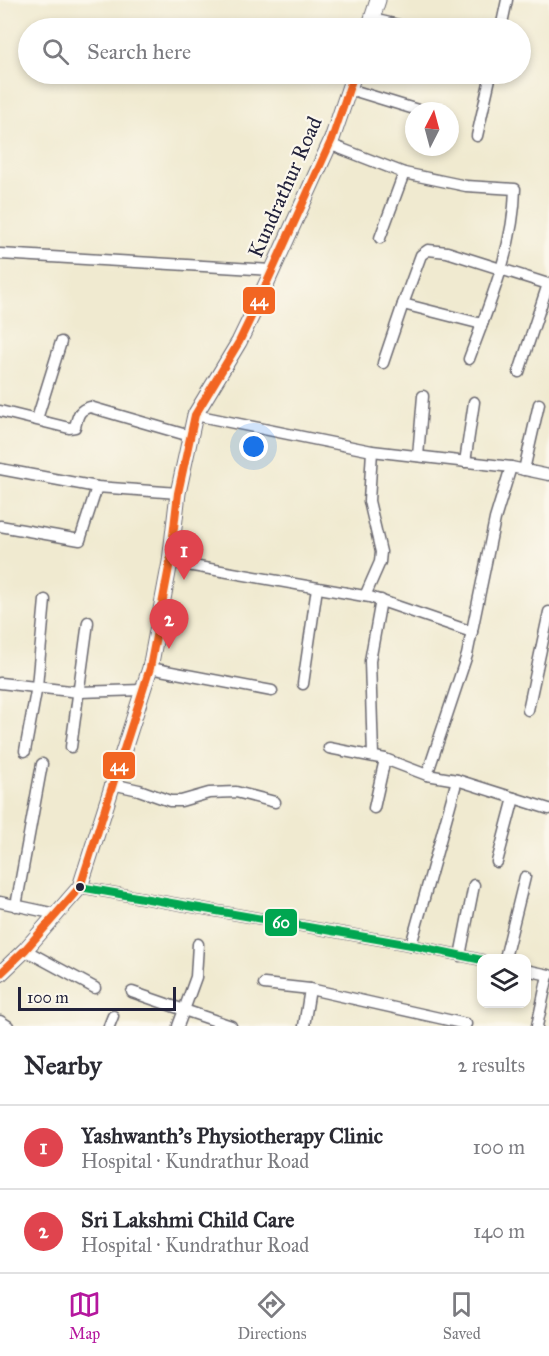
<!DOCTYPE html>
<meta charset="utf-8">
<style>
:root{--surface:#fff;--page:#f2f2f3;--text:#2b2b33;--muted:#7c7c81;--line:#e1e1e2;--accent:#b5179e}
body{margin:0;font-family:"IM FELL Great Primer",serif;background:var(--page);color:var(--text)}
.controls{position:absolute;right:18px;bottom:18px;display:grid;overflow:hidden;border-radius:12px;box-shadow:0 3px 9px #0003}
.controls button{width:54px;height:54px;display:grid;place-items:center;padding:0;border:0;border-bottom:2px solid var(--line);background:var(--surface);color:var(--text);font:30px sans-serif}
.compass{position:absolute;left:405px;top:102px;width:54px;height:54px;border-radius:50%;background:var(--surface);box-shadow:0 3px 9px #0003;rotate:6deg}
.scale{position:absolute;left:18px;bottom:15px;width:158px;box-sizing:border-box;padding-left:6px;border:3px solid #22223b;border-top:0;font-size:16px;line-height:21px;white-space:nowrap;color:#22223b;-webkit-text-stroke:4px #fbf7ec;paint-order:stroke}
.you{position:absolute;left:254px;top:447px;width:21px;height:21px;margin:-15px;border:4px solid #fff;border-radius:50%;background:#1a73e8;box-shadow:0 0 0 9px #1a73e833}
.badge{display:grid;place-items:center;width:39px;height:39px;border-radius:50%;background:var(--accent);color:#fff;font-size:20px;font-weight:700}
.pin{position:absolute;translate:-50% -50px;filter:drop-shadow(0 2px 3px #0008)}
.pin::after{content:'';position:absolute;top:32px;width:21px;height:18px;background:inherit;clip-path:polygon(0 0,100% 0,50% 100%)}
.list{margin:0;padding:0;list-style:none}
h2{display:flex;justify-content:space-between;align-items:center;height:78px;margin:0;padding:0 24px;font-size:26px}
h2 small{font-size:20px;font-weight:400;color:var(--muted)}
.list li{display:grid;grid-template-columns:39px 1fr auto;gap:18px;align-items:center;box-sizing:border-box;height:84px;padding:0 24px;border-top:2px solid var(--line)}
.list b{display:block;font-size:22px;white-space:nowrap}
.list p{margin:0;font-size:20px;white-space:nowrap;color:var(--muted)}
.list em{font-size:20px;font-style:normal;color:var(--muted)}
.icon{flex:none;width:33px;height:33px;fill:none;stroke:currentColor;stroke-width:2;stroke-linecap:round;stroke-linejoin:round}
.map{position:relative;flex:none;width:549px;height:1026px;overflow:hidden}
.search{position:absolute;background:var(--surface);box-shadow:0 3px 9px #0003;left:18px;right:18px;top:18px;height:66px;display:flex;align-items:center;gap:15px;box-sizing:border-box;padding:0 21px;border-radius:33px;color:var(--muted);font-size:22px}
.sheet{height:246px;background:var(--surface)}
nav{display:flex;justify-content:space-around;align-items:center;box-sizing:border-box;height:84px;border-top:2px solid var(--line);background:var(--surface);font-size:16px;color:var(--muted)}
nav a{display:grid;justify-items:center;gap:3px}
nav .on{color:var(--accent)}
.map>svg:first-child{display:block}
</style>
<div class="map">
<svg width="549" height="1026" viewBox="0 0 549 1026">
<rect width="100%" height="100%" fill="#fbf7ec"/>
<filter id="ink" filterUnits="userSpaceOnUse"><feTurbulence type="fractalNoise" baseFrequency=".0167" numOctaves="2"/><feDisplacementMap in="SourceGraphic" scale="12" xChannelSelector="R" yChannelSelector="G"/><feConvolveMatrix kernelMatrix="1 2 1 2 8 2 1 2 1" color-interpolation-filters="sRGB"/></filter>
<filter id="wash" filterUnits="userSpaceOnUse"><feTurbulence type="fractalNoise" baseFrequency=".008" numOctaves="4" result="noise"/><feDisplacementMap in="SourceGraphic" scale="24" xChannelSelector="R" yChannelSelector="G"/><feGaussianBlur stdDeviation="1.35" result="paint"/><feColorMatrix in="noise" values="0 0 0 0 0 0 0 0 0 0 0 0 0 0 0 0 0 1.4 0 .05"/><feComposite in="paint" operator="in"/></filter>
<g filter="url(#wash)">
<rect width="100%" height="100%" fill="#f0ead0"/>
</g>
<g filter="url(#ink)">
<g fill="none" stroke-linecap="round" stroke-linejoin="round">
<g stroke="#6a686f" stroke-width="13">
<g id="street">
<path d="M372,19L412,28"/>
<path d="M501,28L507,0"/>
<path d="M349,89L421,111"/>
<path d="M477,136L491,74"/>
<path d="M329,144L404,173L466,186L515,189C514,247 489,305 469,359"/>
<path d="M380,238L404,173"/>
<path d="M0,254L271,270"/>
<path d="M482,324L403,304L421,255L428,250L447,252L548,284L519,372"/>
<path d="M383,363L403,304"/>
<path d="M0,411L69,428L75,427C78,416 78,410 90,407L190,436"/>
<path d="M195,415L372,451L511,467L549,475"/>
<path d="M37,419L61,342"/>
<path d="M418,456L423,396"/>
<path d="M465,462L474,402"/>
<path d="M0,469L97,487L178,493"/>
<path d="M524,470L539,404"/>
<path d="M0,526L80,540L97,487"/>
<path d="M170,562L370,597L472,632"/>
<path d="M365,596L380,562L381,552L369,501L372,451"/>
<path d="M150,668L272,691"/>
<path d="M0,683L79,692L142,690"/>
<path d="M303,684L317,588"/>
<path d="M528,710L549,612"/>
<path d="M71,747L88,622"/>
<path d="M329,748L385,759L427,775L457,780L549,809"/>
<path d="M25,751L37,686L45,600"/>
<path d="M373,756L370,661L381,600"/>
<path d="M427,775L467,655L495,519L511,467"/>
<path d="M112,784L139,790L170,801H181L209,793L236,792L275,802"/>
<path d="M374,808L385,759"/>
<path d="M497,862L514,798"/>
<path d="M80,887L411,945L482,960"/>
<path d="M0,902L56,914"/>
<path d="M16,906L42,764"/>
<path d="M411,945L457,780"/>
<path d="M25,950L95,988"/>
<path d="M460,956L474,885"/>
<path d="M505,958L525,877"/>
<path d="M526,970L549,975"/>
<path d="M264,984L310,989L466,1024"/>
<path d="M132,992L184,1010L196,977L198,944"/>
<path d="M0,1021L8,1026"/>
<path d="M109,1026L113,1016"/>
<path d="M178,1026L184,1010L231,1026"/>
<path d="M304,1026L310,989"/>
<path d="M537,1026L548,975"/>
</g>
</g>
<g stroke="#6a686f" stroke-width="17">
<g id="secondary">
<path d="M369,28L378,0"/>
<path d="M0,974L25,950L80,887L150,668L170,562L178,493L195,415L239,342L253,313L332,139L354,74"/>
</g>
</g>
<use href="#street" stroke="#fff" stroke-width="10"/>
<use href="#secondary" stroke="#fff" stroke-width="15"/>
<g stroke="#fbf7ec" stroke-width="12">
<path id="bus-1" d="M80,887L411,945L482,960"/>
</g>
<g stroke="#fbf7ec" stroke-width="12">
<path id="bus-2" d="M0,974L25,950L80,887L150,668L170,562L178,493L195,415L239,342L253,313L332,139L354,74"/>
</g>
<use href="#bus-1" stroke="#00a651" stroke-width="8"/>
<use href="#bus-2" stroke="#f26522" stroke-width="8"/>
</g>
</g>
<circle fill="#22223b" stroke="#fbf7ec" stroke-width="2" cx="80" cy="887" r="5"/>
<g text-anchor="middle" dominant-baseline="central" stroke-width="4.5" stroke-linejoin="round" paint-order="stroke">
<g font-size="21" fill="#22223b" stroke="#fbf7ec">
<text transform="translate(285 187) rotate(-66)">Kundrathur Road</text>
</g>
</g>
<g stroke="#fbf7ec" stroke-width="2">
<rect x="242" y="286" width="34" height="29" rx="6" fill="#f26522"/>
<rect x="102" y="751" width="34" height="29" rx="6" fill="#f26522"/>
<rect x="264" y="908" width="34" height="29" rx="6" fill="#00a651"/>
</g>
<g font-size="16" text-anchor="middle" font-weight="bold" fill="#fff">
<text x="259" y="306">44</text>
<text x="119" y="771">44</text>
<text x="281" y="928">60</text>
</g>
</svg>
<div class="controls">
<button><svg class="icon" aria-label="layers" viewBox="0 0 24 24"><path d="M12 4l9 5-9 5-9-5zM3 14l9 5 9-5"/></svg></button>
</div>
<svg class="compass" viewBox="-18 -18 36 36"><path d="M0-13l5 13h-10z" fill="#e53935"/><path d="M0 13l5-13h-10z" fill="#7c7c81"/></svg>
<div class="scale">100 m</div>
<div class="you"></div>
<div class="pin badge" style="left:184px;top:580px;background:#e0444e">1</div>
<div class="pin badge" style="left:169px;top:649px;background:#e0444e">2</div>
<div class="search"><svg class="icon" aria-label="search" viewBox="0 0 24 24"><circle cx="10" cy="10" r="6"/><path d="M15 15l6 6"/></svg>Search here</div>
</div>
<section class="sheet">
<h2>Nearby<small>2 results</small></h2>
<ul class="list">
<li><span class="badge" style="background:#e0444e">1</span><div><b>Yashwanth's Physiotherapy Clinic</b><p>Hospital · Kundrathur Road</p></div><em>100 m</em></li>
<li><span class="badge" style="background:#e0444e">2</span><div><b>Sri Lakshmi Child Care</b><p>Hospital · Kundrathur Road</p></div><em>140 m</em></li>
</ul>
</section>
<nav>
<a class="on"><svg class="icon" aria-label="map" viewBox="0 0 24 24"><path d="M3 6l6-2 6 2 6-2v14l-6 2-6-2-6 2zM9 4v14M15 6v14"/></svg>Map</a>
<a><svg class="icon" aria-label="directions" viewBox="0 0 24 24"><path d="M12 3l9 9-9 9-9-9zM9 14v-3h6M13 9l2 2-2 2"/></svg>Directions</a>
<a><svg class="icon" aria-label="saved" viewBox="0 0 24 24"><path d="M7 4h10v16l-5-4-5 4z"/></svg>Saved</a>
</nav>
